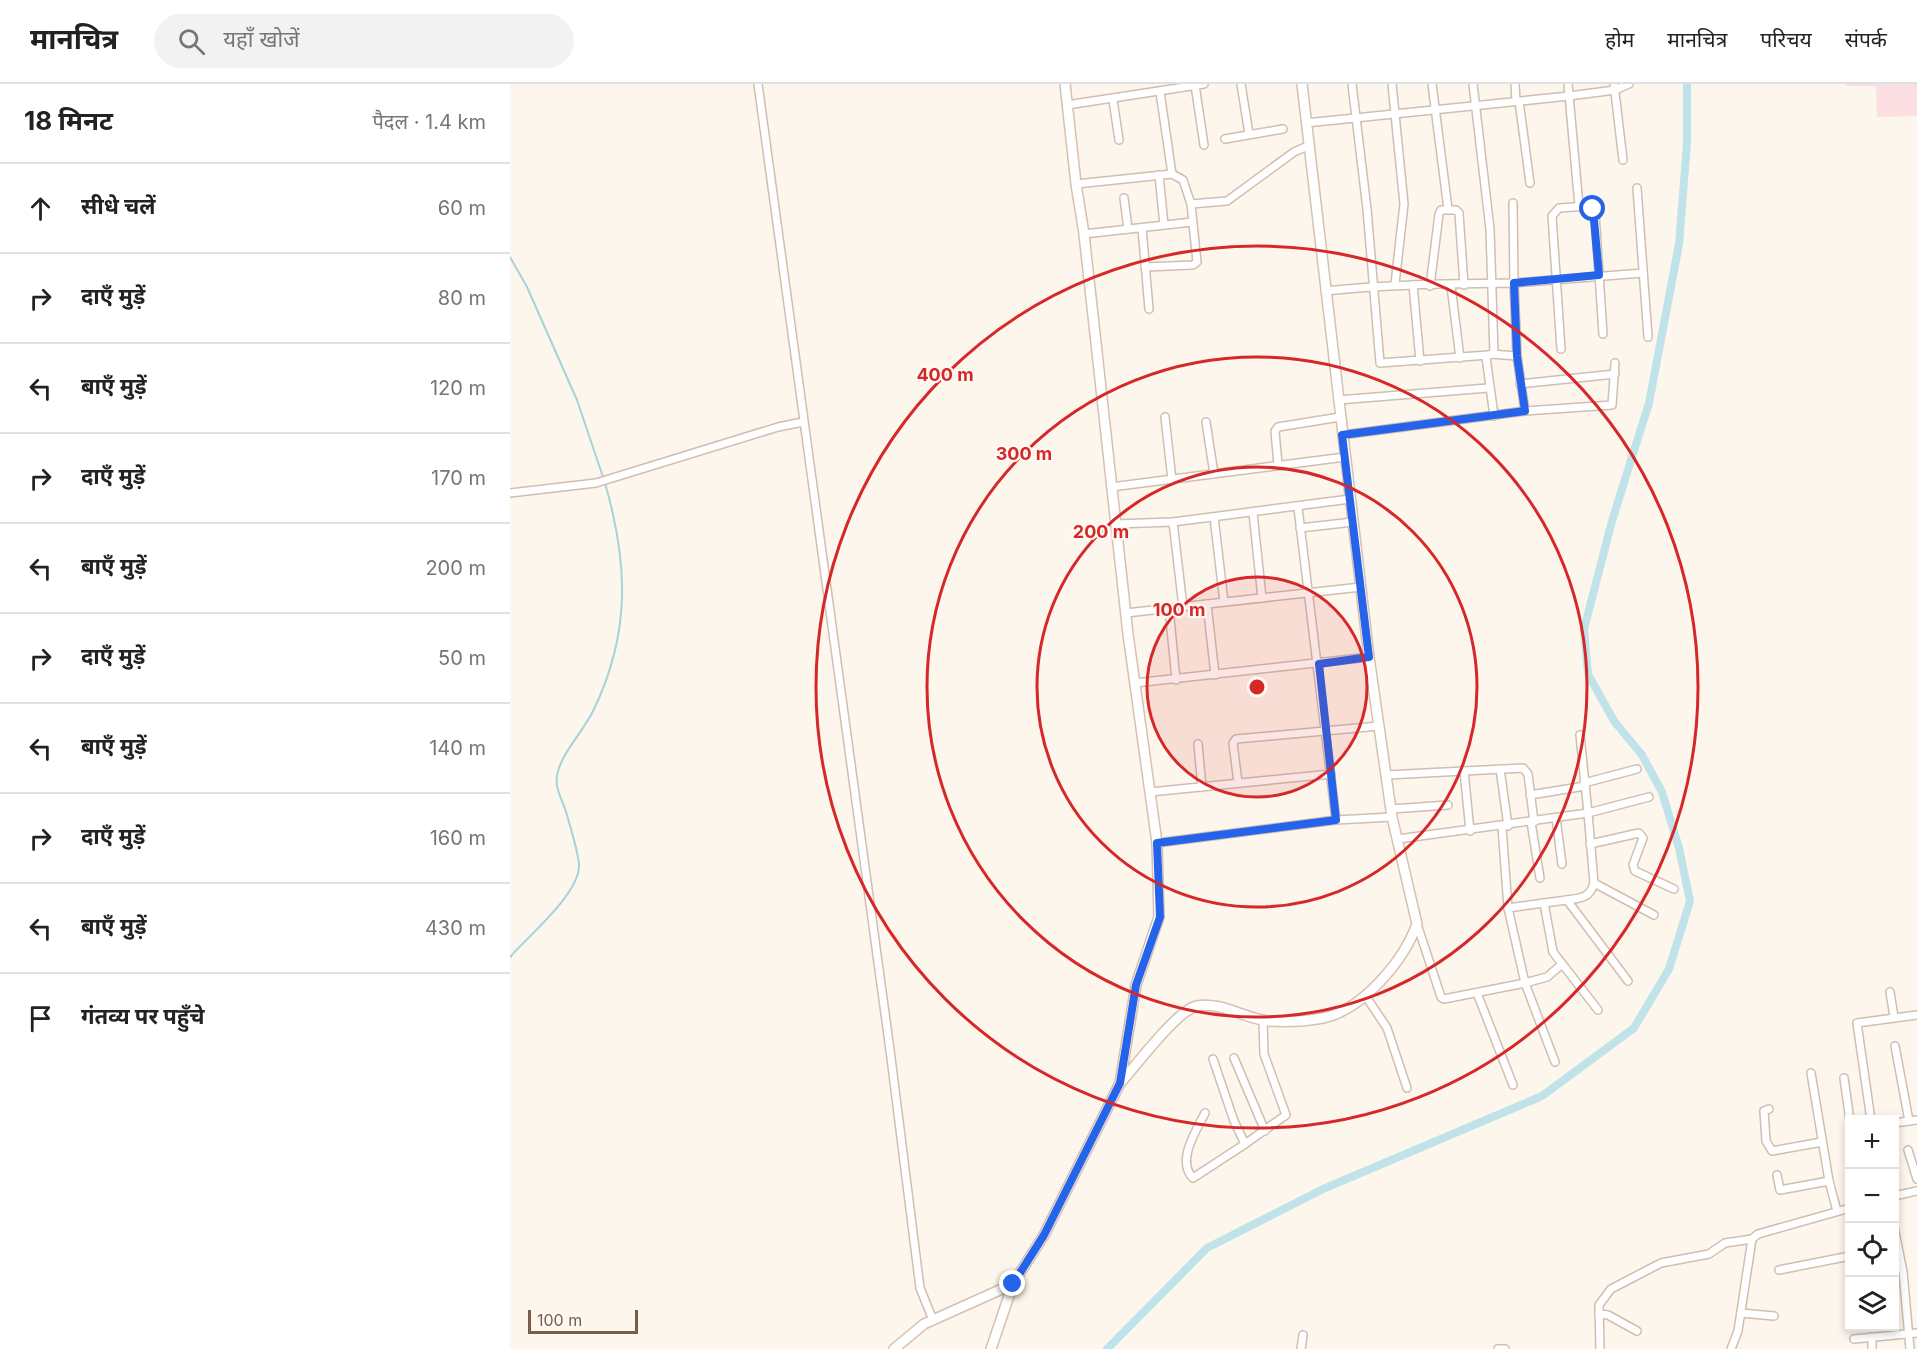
<!DOCTYPE html>
<html lang="hi">
<meta charset="utf-8">
<style>
:root{--surface:#fff;--page:#f2f2f2;--text:#222;--muted:#767676;--line:#e0e0e0}
body{margin:0;font-family:Inter,"Noto Sans Devanagari",sans-serif;background:var(--page);color:var(--text)}
.controls{position:absolute;right:18px;bottom:18px;display:grid;overflow:hidden;border-radius:0px;box-shadow:0 3px 9px #0003}
.controls button{width:54px;height:54px;display:grid;place-items:center;padding:0;border:0;border-bottom:2px solid var(--line);background:var(--surface);color:var(--text);font:30px sans-serif}
.scale{position:absolute;left:18px;bottom:15px;width:110px;box-sizing:border-box;padding-left:6px;border:3px solid #7a5c4d;border-top:0;font-size:16px;line-height:21px;white-space:nowrap;color:#7a5c4d;-webkit-text-stroke:4px #fffaf3;paint-order:stroke}
.stop{position:absolute;width:18px;height:18px;margin:-14px;border:4px solid #2563eb;border-radius:50%;background:#fff}
.stop.end{background:#2563eb;border-color:#fff;box-shadow:0 2px 6px #0008}
.list{margin:0;padding:0;list-style:none}
h2{display:flex;justify-content:space-between;align-items:center;height:78px;margin:0;padding:0 24px;font-size:26px}
h2 small{font-size:20px;font-weight:400;color:var(--muted)}
.list li{display:grid;grid-template-columns:39px 1fr auto;gap:18px;align-items:center;box-sizing:border-box;height:90px;padding:0 24px;border-top:2px solid var(--line)}
.list b{display:block;font-size:22px;white-space:nowrap}
.list em{font-size:20px;font-style:normal;color:var(--muted)}
.icon{flex:none;width:33px;height:33px;fill:none;stroke:currentColor;stroke-width:2;stroke-linecap:round;stroke-linejoin:round}
.map{position:relative;flex:none;width:1407px;height:1265px;overflow:hidden}
header{display:flex;align-items:center;gap:36px;box-sizing:border-box;height:84px;padding:0 30px;background:var(--surface);border-bottom:2px solid var(--line)}
header strong{font-size:28px}
nav{display:flex;gap:33px;margin-inline-start:auto;font-size:21px}
.search{width:420px;height:54px;background:var(--page);display:flex;align-items:center;gap:15px;box-sizing:border-box;padding:0 21px;border-radius:33px;color:var(--muted);font-size:22px}
main{display:flex}
aside{flex:1;background:var(--surface)}
.map>svg:first-child{display:block}
</style>
<header>
<strong>मानचित्र</strong>
<div class="search"><svg class="icon" aria-label="search" viewBox="0 0 24 24"><circle cx="10" cy="10" r="6"/><path d="M15 15l6 6"/></svg>यहाँ खोजें</div>
<nav><a>होम</a><a>मानचित्र</a><a>परिचय</a><a>संपर्क</a></nav>
</header>
<main>
<aside>
<h2>18 मिनट<small>पैदल · 1.4 km</small></h2>
<ul class="list">
<li><svg class="icon" aria-label="ahead" viewBox="0 0 24 24"><path d="M12 20V5M6 11l6-6 6 6"/></svg><div><b>सीधे चलें</b></div><em>60 m</em></li>
<li><svg class="icon" aria-label="right" viewBox="0 0 24 24"><path d="M7 20v-9h11M14 6l5 5-5 5"/></svg><div><b>दाएँ मुड़ें</b></div><em>80 m</em></li>
<li><svg class="icon" aria-label="left" viewBox="0 0 24 24"><path d="M17 20v-9H6M10 6l-5 5 5 5"/></svg><div><b>बाएँ मुड़ें</b></div><em>120 m</em></li>
<li><svg class="icon" aria-label="right" viewBox="0 0 24 24"><path d="M7 20v-9h11M14 6l5 5-5 5"/></svg><div><b>दाएँ मुड़ें</b></div><em>170 m</em></li>
<li><svg class="icon" aria-label="left" viewBox="0 0 24 24"><path d="M17 20v-9H6M10 6l-5 5 5 5"/></svg><div><b>बाएँ मुड़ें</b></div><em>200 m</em></li>
<li><svg class="icon" aria-label="right" viewBox="0 0 24 24"><path d="M7 20v-9h11M14 6l5 5-5 5"/></svg><div><b>दाएँ मुड़ें</b></div><em>50 m</em></li>
<li><svg class="icon" aria-label="left" viewBox="0 0 24 24"><path d="M17 20v-9H6M10 6l-5 5 5 5"/></svg><div><b>बाएँ मुड़ें</b></div><em>140 m</em></li>
<li><svg class="icon" aria-label="right" viewBox="0 0 24 24"><path d="M7 20v-9h11M14 6l5 5-5 5"/></svg><div><b>दाएँ मुड़ें</b></div><em>160 m</em></li>
<li><svg class="icon" aria-label="left" viewBox="0 0 24 24"><path d="M17 20v-9H6M10 6l-5 5 5 5"/></svg><div><b>बाएँ मुड़ें</b></div><em>430 m</em></li>
<li><svg class="icon" aria-label="arrive" viewBox="0 0 24 24"><path d="M6 21V4h12l-3 4 3 4H6"/></svg><div><b>गंतव्य पर पहुँचे</b></div></li>
</ul>
</aside>
<div class="map">
<svg width="1407" height="1265" viewBox="0 0 1407 1265">
<rect width="100%" height="100%" fill="#fdf6ec"/>
<path fill="#fbdfe3" d="M1336,0H1407V32L1367,33L1366,2H1336Z"/>
<g fill="none" stroke-linecap="round" stroke-linejoin="round">
<g stroke="#a5d3da" stroke-width="2">
<path d="M0,173L17,203L67,316L93,393"/>
<path d="M0,873C18,852 71,809 69,780C67,763 61,746 57,731C53,716 43,704 48,687C55,664 74,647 84,625C121,548 118,479 95,399"/>
</g>
<path stroke="#bfe3e8" stroke-width="8" d="M597,1265L697,1164L813,1105L1032,1012L1124,944L1159,885L1180,817L1169,764L1152,708L1132,671L1104,637L1078,590L1074,545L1102,437L1139,319L1169,160L1177,59V0"/>
<g stroke="#d1beb0" stroke-width="10">
<g id="street">
<path d="M248,0L380,966L410,1204L423,1236"/>
<path d="M731,0L739,50"/>
<path d="M842,0L857,125L870,279L978,271"/>
<path d="M882,0L894,120L885,200"/>
<path d="M922,0L938,125"/>
<path d="M963,0L980,145L984,270"/>
<path d="M1005,0L1006,17"/>
<path d="M1058,0L1069,122"/>
<path d="M1104,0L1113,76"/>
<path d="M685,1L694,61"/>
<path d="M650,8L662,90"/>
<path d="M603,16L609,56"/>
<path d="M1009,17L1020,99"/>
<path d="M557,21L694,0"/>
<path d="M796,39L1059,12L1105,6L1119,0"/>
<path d="M715,55L773,45"/>
<path d="M649,91L654,141"/>
<path d="M566,100L662,90L673,96L681,120L687,178L683,181L635,183"/>
<path d="M1127,104L1138,253"/>
<path d="M614,114L618,145"/>
<path d="M1003,119L1004,199L1133,189"/>
<path d="M681,120L717,117L784,68L798,62"/>
<path d="M632,144L639,225"/>
<path d="M574,150L682,138"/>
<path d="M903,201L910,277"/>
<path d="M920,202L929,130L931,126H946L949,129L954,201"/>
<path d="M941,202L950,274"/>
<path d="M815,207C878,200 941,200 1004,199L1007,272L1015,327"/>
<path d="M1051,265L1042,132L1049,124L1079,122L1085,130L1093,250"/>
<path d="M1010,300L1105,290"/>
<path d="M828,316L978,304"/>
<path d="M984,332L976,273L981,270L1007,272"/>
<path d="M655,333L662,396"/>
<path d="M696,338L704,390"/>
<path d="M832,351L1015,327L1102,321L1105,279"/>
<path d="M768,381L765,347L768,343L830,333"/>
<path d="M601,403L835,373"/>
<path d="M0,409L86,399L268,343L293,338"/>
<path d="M788,424L826,736"/>
<path d="M743,429L752,514"/>
<path d="M704,433L714,518"/>
<path d="M663,438L673,523"/>
<path d="M605,440L663,438L840,415"/>
<path d="M790,444L843,438"/>
<path d="M697,520L705,591"/>
<path d="M659,524L666,596"/>
<path d="M616,529L851,503"/>
<path d="M625,599L859,573"/>
<path d="M1070,651L1078,729L1139,713"/>
<path d="M688,660L692,703"/>
<path d="M990,685L998,742"/>
<path d="M954,687L960,747"/>
<path d="M876,691L1013,684L1018,690L1024,738"/>
<path d="M728,699L723,659L726,655L869,642"/>
<path d="M1074,699L1127,685"/>
<path d="M640,708L821,690"/>
<path d="M1020,711L1075,702"/>
<path d="M881,725L938,721"/>
<path d="M1046,734L1052,780"/>
<path d="M1021,738L1030,794"/>
<path d="M992,743L998,824"/>
<path d="M888,755L1078,729L1084,799C1080,814 1071,814 1057,816"/>
<path d="M647,759L826,736L882,733"/>
<path d="M1080,760L1129,749L1133,754L1123,781L1125,787L1164,805"/>
<path d="M1084,799L1144,831"/>
<path d="M1034,819L1057,816L1118,897"/>
<path d="M907,840L931,913L934,915L1015,899L1045,978"/>
<path d="M1051,881L1037,893L1015,899L998,824L1034,819L1043,868L1088,926"/>
<path d="M1380,908L1384,933"/>
<path d="M967,909L1003,1001"/>
<path d="M855,911L877,944L897,1004"/>
<path d="M1385,962L1399,1037L1407,1036"/>
<path d="M724,974L755,1047"/>
<path d="M703,975L724,1037L735,1060L776,1031L754,970L753,936"/>
<path d="M1301,989L1319,1097L1327,1127"/>
<path d="M1334,994L1340,1037"/>
<path d="M1259,1025L1254,1027L1256,1057L1262,1067L1312,1058"/>
<path d="M695,1029C686,1047 666,1077 683,1094L735,1060"/>
<path d="M1361,1036L1347,939L1407,931"/>
<path d="M1384,1039L1399,1037"/>
<path d="M1398,1066L1407,1095"/>
<path d="M1267,1091L1270,1106L1319,1097"/>
<path d="M1384,1112L1407,1107"/>
<path d="M1384,1143L1393,1188L1400,1265"/>
<path d="M1269,1186L1340,1172"/>
<path d="M1231,1229L1264,1232"/>
<path d="M1089,1230L1098,1231L1127,1247"/>
<path d="M1362,1253V1265"/>
<path d="M1344,1255L1407,1249"/>
<path d="M791,1265L793,1251"/>
<path d="M988,1265H995"/>
<path d="M1090,1265L1089,1221L1101,1205L1151,1179L1199,1170L1215,1159L1242,1155"/>
<path d="M1221,1265L1228,1247L1242,1155L1248,1150L1340,1124"/>
</g>
</g>
<g stroke="#d6c0b0" stroke-width="12">
<g id="secondary">
<path d="M610,999C626,982 667,926 687,922C710,917 736,935 758,937C775,938 797,937 813,934C853,926 894,876 907,840L882,733L859,573L792,0"/>
<path d="M384,1265L414,1240L503,1200"/>
<path d="M481,1265L503,1200L534,1151L610,999L626,901L649,833L647,759L618,550L574,150L566,100L555,0"/>
</g>
</g>
<use href="#street" stroke="#fff" stroke-width="7"/>
<use href="#secondary" stroke="#fff" stroke-width="9"/>
</g>
<g fill="none" stroke-linecap="round" stroke-linejoin="round">
<path stroke="#2563eb" stroke-width="8" d="M503,1200L534,1151L610,999L626,901L650,833L647,759L826,736L809,580L859,573L832,351L1015,327L1007,272L1004,199L1089,191L1083,125"/>
</g>
<circle cx="747" cy="603" r="110" fill="#d62828" fill-opacity=".12"/>
<g fill="none" stroke="#d62828" stroke-width="3">
<circle cx="747" cy="603" r="110"/>
<circle cx="747" cy="603" r="220"/>
<circle cx="747" cy="603" r="330"/>
<circle cx="747" cy="603" r="441"/>
</g>
<circle cx="747" cy="603" r="9" fill="#d62828" stroke="#fffaf3" stroke-width="3"/>
<g font-size="18" text-anchor="middle" font-weight="bold" fill="#d62828" stroke="#fffaf3" stroke-width="4.5" stroke-linejoin="round" paint-order="stroke">
<text x="435" y="297">400 m</text>
<text x="514" y="376">300 m</text>
<text x="591" y="454">200 m</text>
<text x="669" y="532">100 m</text>
</g>
</svg>
<div class="controls">
<button>+</button>
<button>−</button>
<button><svg class="icon" aria-label="locate" viewBox="0 0 24 24"><circle cx="12" cy="12" r="6"/><path d="M12 2v4M12 18v4M2 12h4M18 12h4"/></svg></button>
<button><svg class="icon" aria-label="layers" viewBox="0 0 24 24"><path d="M12 4l9 5-9 5-9-5zM3 14l9 5 9-5"/></svg></button>
</div>
<div class="scale">100 m</div>
<div class="stop" style="left:1083px;top:125px"></div>
<div class="stop end" style="left:503px;top:1200px"></div>
</div>
</main>
